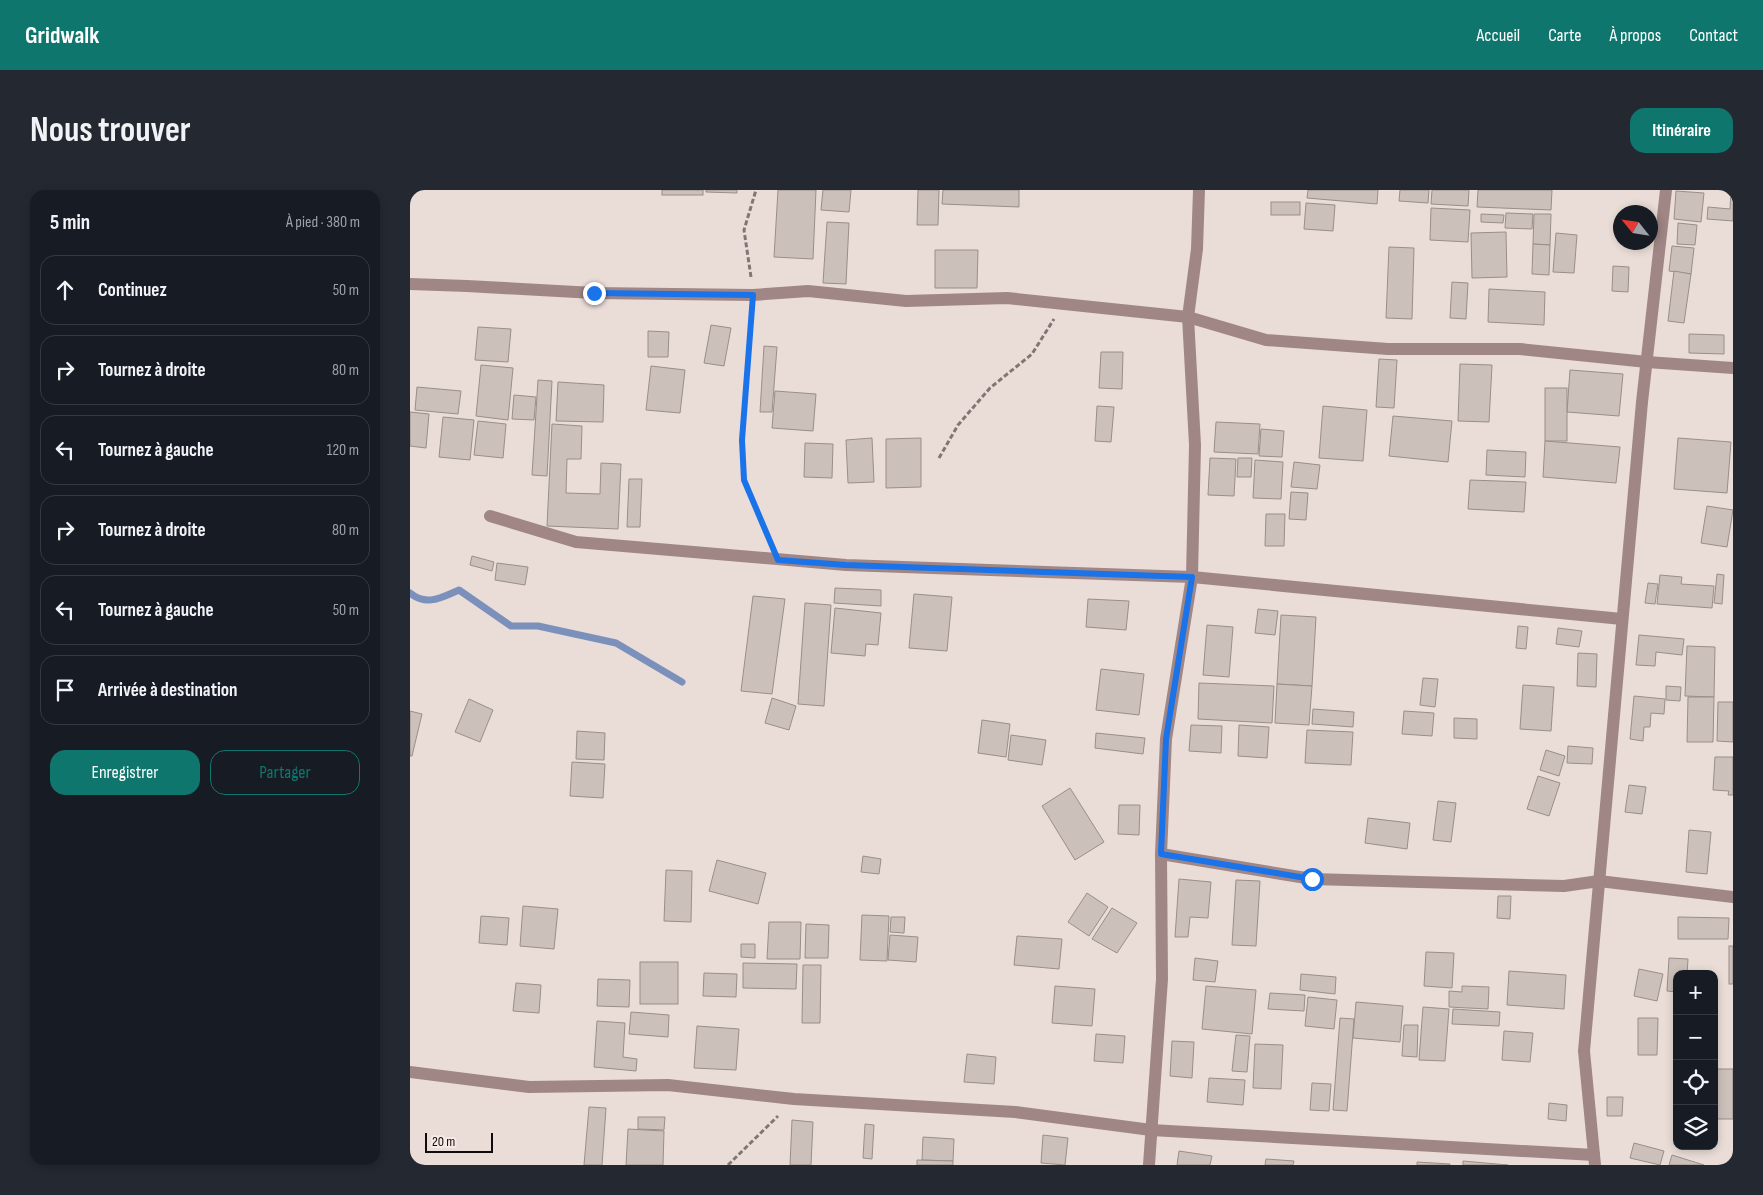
<!DOCTYPE html>
<html lang="fr">
<meta charset="utf-8">
<style>
:root{--surface:#171b24;--page:#242831;--text:#f1f3f6;--muted:#9ea1a6;--line:#363941;--accent:#0f766e}
body{margin:0;font-family:"Sofia Sans Condensed",sans-serif;background:var(--page);color:var(--text)}
.controls{position:absolute;right:15px;bottom:15px;display:grid;overflow:hidden;border-radius:10px;box-shadow:0 2px 8px #0003}
.controls button{width:45px;height:45px;display:grid;place-items:center;padding:0;border:0;border-bottom:1px solid var(--line);background:var(--surface);color:var(--text);font:25px sans-serif}
.compass{position:absolute;left:1203px;top:15px;width:45px;height:45px;border-radius:50%;background:var(--surface);box-shadow:0 2px 8px #0003;rotate:300deg}
.scale{position:absolute;left:15px;bottom:12px;width:68px;box-sizing:border-box;padding-left:5px;border:2px solid #100c0a;border-top:0;font-size:14px;line-height:18px;white-space:nowrap;color:#100c0a;-webkit-text-stroke:4px #f7eae4;paint-order:stroke}
.stop{position:absolute;width:15px;height:15px;margin:-11px;border:4px solid #1a73e8;border-radius:50%;background:#fff}
.stop.end{background:#1a73e8;border-color:#fff;box-shadow:0 1px 5px #0008}
.list{margin:0;padding:0;list-style:none}
h2{display:flex;justify-content:space-between;align-items:center;height:65px;margin:0;padding:0 20px;font-size:21px}
h2 small{font-size:16px;font-weight:400;color:var(--muted)}
.list li{display:grid;grid-template-columns:32px 1fr auto;gap:15px;align-items:center;box-sizing:border-box;height:70px;margin:0 10px 10px;padding:0 10px;border:1px solid var(--line);border-radius:15px}
.list b{display:block;font-size:19px;white-space:nowrap}
.list em{font-size:16px;font-style:normal;color:var(--muted)}
.actions{display:flex;gap:10px;padding:15px 20px}
.actions a{flex:1;padding:11px 0;border:1px solid var(--accent);border-radius:15px;text-align:center;font-size:18px;color:var(--accent)}
.actions .main{background:var(--accent);color:#fff}
.icon{flex:none;width:28px;height:28px;fill:none;stroke:currentColor;stroke-width:2;stroke-linecap:round;stroke-linejoin:round}
.map{position:relative;flex:none;width:1323px;height:975px;overflow:hidden;border-radius:15px}
header{display:flex;align-items:center;gap:30px;box-sizing:border-box;height:70px;padding:0 25px;background:var(--accent);color:#fff}
header strong{font-size:24px}
nav{display:flex;gap:28px;margin-inline-start:auto;font-size:18px}
.intro{display:flex;align-items:center;justify-content:space-between;box-sizing:border-box;height:120px;padding:0 30px}
h1{margin:0;font-size:35px}
.button{padding:12px 22px;border-radius:15px;background:var(--accent);color:#fff;font-size:18px;font-weight:700}
main{display:flex;gap:30px;padding:0 30px}
aside{flex:1;background:var(--surface);border-radius:15px;box-shadow:0 2px 8px #0003}
.map>svg:first-child{display:block}
</style>
<header>
<strong>Gridwalk</strong>
<nav><a>Accueil</a><a>Carte</a><a>À propos</a><a>Contact</a></nav>
</header>
<div class="intro"><h1>Nous trouver</h1><a class="button">Itinéraire</a></div>
<main>
<aside>
<h2>5 min<small>À pied · 380 m</small></h2>
<ul class="list">
<li><svg class="icon" aria-label="ahead" viewBox="0 0 24 24"><path d="M12 20V5M6 11l6-6 6 6"/></svg><div><b>Continuez</b></div><em>50 m</em></li>
<li><svg class="icon" aria-label="right" viewBox="0 0 24 24"><path d="M7 20v-9h11M14 6l5 5-5 5"/></svg><div><b>Tournez à droite</b></div><em>80 m</em></li>
<li><svg class="icon" aria-label="left" viewBox="0 0 24 24"><path d="M17 20v-9H6M10 6l-5 5 5 5"/></svg><div><b>Tournez à gauche</b></div><em>120 m</em></li>
<li><svg class="icon" aria-label="right" viewBox="0 0 24 24"><path d="M7 20v-9h11M14 6l5 5-5 5"/></svg><div><b>Tournez à droite</b></div><em>80 m</em></li>
<li><svg class="icon" aria-label="left" viewBox="0 0 24 24"><path d="M17 20v-9H6M10 6l-5 5 5 5"/></svg><div><b>Tournez à gauche</b></div><em>50 m</em></li>
<li><svg class="icon" aria-label="arrive" viewBox="0 0 24 24"><path d="M6 21V4h12l-3 4 3 4H6"/></svg><div><b>Arrivée à destination</b></div></li>
</ul>
<div class="actions"><a class="main">Enregistrer</a><a>Partager</a></div>
</aside>
<div class="map">
<svg width="1323" height="975" viewBox="0 0 1323 975">
<rect width="100%" height="100%" fill="#eaddd7"/>
<g fill="none" stroke-linecap="round" stroke-linejoin="round">
<path stroke="#7b90ba" stroke-width="7" d="M0,403C17,417 32,407 49,400L101,436H128L206,453L272,492"/>
</g>
<g fill="#ccc0ba" stroke="#998e88">
<rect x="252" y="0" width="41" height="5"/>
<path d="M296,0H327V3L296,2Z"/>
<path d="M368,0H406L403,69L364,67Z"/>
<path d="M413,0H441L439,22L411,20Z"/>
<path d="M508,0H529L528,35H507Z"/>
<path d="M533,0H609V17L532,14Z"/>
<path d="M898,0H968L967,14L897,8Z"/>
<path d="M990,0H1019L1018,13L989,11Z"/>
<path d="M1022,0H1059L1058,16L1021,14Z"/>
<path d="M1068,0H1142L1141,20L1067,17Z"/>
<path d="M1321,0H1323V31L1297,29L1298,17L1320,19Z"/>
<path d="M1266,1L1294,3L1291,32L1264,29Z"/>
<rect x="861" y="12" width="29" height="13"/>
<path d="M896,13L925,15L923,41L894,39Z"/>
<path d="M1021,18L1060,20L1058,52L1020,50Z"/>
<path d="M1096,23L1123,24L1122,39L1095,38Z"/>
<path d="M1071,24L1094,25L1093,33L1071,32Z"/>
<path d="M1124,24H1141L1140,55L1123,54Z"/>
<path d="M417,32L439,33L436,94L413,93Z"/>
<path d="M1268,33L1287,35L1285,55L1267,54Z"/>
<path d="M1096,42L1097,87L1062,88L1061,43Z"/>
<path d="M1146,43L1167,45L1164,83L1143,82Z"/>
<path d="M1123,54L1140,55L1139,85L1122,84Z"/>
<path d="M1262,56L1284,58L1281,84L1259,81Z"/>
<path d="M979,57L1004,58L1002,129L976,128Z"/>
<path d="M525,60H568L567,98H525Z"/>
<path d="M1203,76L1219,77L1218,102L1202,101Z"/>
<path d="M1264,81L1281,84L1274,133L1258,131Z"/>
<path d="M1042,92L1058,93L1056,129L1040,128Z"/>
<path d="M1079,99L1135,102L1134,135L1078,132Z"/>
<path d="M301,135L321,138L314,176L294,173Z"/>
<path d="M68,137L101,139L98,172L65,170Z"/>
<path d="M238,141L259,142L258,167H238Z"/>
<path d="M1279,144L1314,145V164L1279,163Z"/>
<path d="M354,156L367,157L362,222H350Z"/>
<path d="M691,162H713L712,199L689,198Z"/>
<path d="M969,169L987,170L984,218L966,217Z"/>
<path d="M1050,174L1082,175L1079,232L1048,231Z"/>
<path d="M71,175L103,178L98,230L66,226Z"/>
<path d="M241,176L275,180L270,223L236,220Z"/>
<path d="M1160,180L1213,184L1209,226L1157,222Z"/>
<path d="M128,190L142,191L137,286L122,285Z"/>
<path d="M148,192L194,195L193,232L146,231Z"/>
<path d="M7,197L51,201L48,224L5,220Z"/>
<rect x="1135" y="198" width="22" height="53"/>
<path d="M365,201L406,204L403,241L362,238Z"/>
<path d="M104,205L126,207L124,230L102,229Z"/>
<path d="M687,216L704,217L701,252L685,251Z"/>
<path d="M913,216L957,220L953,271L909,268Z"/>
<path d="M0,222L19,224L16,258L0,256Z"/>
<path d="M983,226L1042,231L1038,272L979,266Z"/>
<path d="M33,227L64,230L60,270L29,267Z"/>
<path d="M68,231L96,234L93,268L64,265Z"/>
<path d="M806,232L850,234L848,264L804,262Z"/>
<path d="M142,234L172,236L171,269H157L156,303L190,304L191,273L211,274L208,339L137,336Z"/>
<path d="M851,239L874,241L872,267L849,266Z"/>
<path d="M462,248L464,292L438,293L436,250Z"/>
<path d="M511,248V297L476,298V249Z"/>
<path d="M1268,248L1321,252L1317,303L1264,299Z"/>
<path d="M1135,251L1210,257L1206,293L1133,287Z"/>
<path d="M395,253L423,254L422,288L394,287Z"/>
<path d="M1077,260L1116,262L1115,287L1076,285Z"/>
<path d="M800,268L826,269L824,306L798,305Z"/>
<path d="M828,268H842L841,287H827Z"/>
<path d="M845,270L873,272L871,309L843,308Z"/>
<path d="M884,272L910,275L907,299L881,297Z"/>
<path d="M219,289H232L230,337H217Z"/>
<path d="M1060,290L1116,292L1114,322L1058,319Z"/>
<path d="M881,302L898,303L896,330L879,329Z"/>
<path d="M1297,316L1323,320L1317,357L1291,353Z"/>
<path d="M856,324H875L874,356H855Z"/>
<path d="M62,366L84,372L82,381L60,375Z"/>
<path d="M87,373L118,377L115,395L85,390Z"/>
<path d="M1307,384L1314,385L1312,414L1304,413Z"/>
<path d="M1250,385L1272,387L1271,394L1304,396L1302,418L1247,414Z"/>
<path d="M1238,393L1248,394L1245,414L1235,413Z"/>
<path d="M425,398L471,400V416L424,413Z"/>
<path d="M504,404L542,407L537,461L499,458Z"/>
<path d="M343,406L375,409L362,504L331,501Z"/>
<path d="M678,409L719,411L716,440L676,437Z"/>
<path d="M395,413L421,415L414,516L388,514Z"/>
<path d="M425,418L471,423L468,455L456,454L455,466L421,463Z"/>
<path d="M848,419L868,421L865,445L845,443Z"/>
<path d="M871,425L906,427L902,496L867,494Z"/>
<path d="M797,435L823,437L819,487L793,485Z"/>
<path d="M1108,436L1118,437L1116,459L1106,458Z"/>
<path d="M1148,438L1172,441L1169,457L1146,454Z"/>
<path d="M1229,445L1274,449L1272,465L1246,462L1245,476L1226,475Z"/>
<path d="M1277,456L1305,457L1304,507L1275,506Z"/>
<path d="M1168,463L1187,464L1186,497L1167,496Z"/>
<path d="M691,479L734,484L729,525L686,520Z"/>
<path d="M1013,488L1028,489L1025,517L1010,515Z"/>
<path d="M789,493L864,496L862,533L788,529Z"/>
<path d="M867,494L902,496L899,535L865,533Z"/>
<path d="M1113,495L1144,497L1141,541L1110,539Z"/>
<path d="M1256,496L1271,497L1270,511L1256,510Z"/>
<path d="M1224,506L1255,509L1254,524L1241,523L1240,537H1234L1233,551L1220,549Z"/>
<path d="M1278,507H1304L1303,552H1277Z"/>
<path d="M362,508L386,516L379,540L355,533Z"/>
<path d="M59,509L83,520L70,552L45,542Z"/>
<path d="M1308,512H1323V552L1307,551Z"/>
<path d="M903,519L944,522L943,537L902,534Z"/>
<path d="M0,521L12,524L2,566H0Z"/>
<path d="M994,521L1024,523L1022,546L992,544Z"/>
<path d="M1044,528L1067,529V549L1044,548Z"/>
<path d="M572,530L600,534L596,567L568,563Z"/>
<path d="M781,535L812,536L811,563L779,561Z"/>
<path d="M829,535L859,537L857,568L828,566Z"/>
<path d="M897,540L943,542L941,575L895,573Z"/>
<path d="M167,541L195,543L194,570L166,569Z"/>
<path d="M686,543L735,548L733,564L685,558Z"/>
<path d="M601,545L636,550L632,575L598,570Z"/>
<path d="M1158,556L1183,558L1182,574L1157,573Z"/>
<path d="M1136,560L1155,566L1149,586L1130,580Z"/>
<path d="M1305,567H1323V605H1318L1319,601L1303,600Z"/>
<path d="M162,572L195,574L193,608L160,606Z"/>
<path d="M1128,586L1150,593L1139,626L1117,619Z"/>
<path d="M1219,595L1236,597L1232,624L1215,622Z"/>
<path d="M660,598L694,652L665,670L632,616Z"/>
<path d="M1028,611L1046,613L1041,652L1023,650Z"/>
<path d="M709,615H730L729,645L708,644Z"/>
<path d="M958,628L1000,633L997,659L955,653Z"/>
<path d="M1279,640L1301,642L1297,684L1276,682Z"/>
<path d="M453,666L471,669L469,684L451,682Z"/>
<path d="M307,670L356,683L348,714L299,701Z"/>
<path d="M256,680L282,681L281,732L254,731Z"/>
<path d="M769,689L801,692L798,728L780,727L778,747H765Z"/>
<path d="M826,690L850,691L846,756L822,755Z"/>
<path d="M677,703L698,717L679,746L658,732Z"/>
<path d="M1088,706H1101L1100,729L1087,728Z"/>
<path d="M113,716L148,719L144,759L110,756Z"/>
<path d="M702,718L727,733L707,763L682,749Z"/>
<path d="M452,725L479,726L477,771L450,770Z"/>
<path d="M71,726L99,728L97,755L69,753Z"/>
<path d="M481,727H495L494,743L480,742Z"/>
<path d="M1268,727L1319,728L1318,749H1268Z"/>
<path d="M359,732H391L390,769H357Z"/>
<path d="M396,734L419,735L418,768H395Z"/>
<path d="M480,745L508,747L506,772L478,770Z"/>
<path d="M607,746L652,749L649,779L604,775Z"/>
<path d="M331,754H345V768L331,767Z"/>
<rect x="1319" y="756" width="4" height="38"/>
<path d="M1016,762L1044,763L1042,798L1014,796Z"/>
<path d="M785,768L808,771L805,792L783,790Z"/>
<path d="M1259,768L1278,769L1277,784H1267V802L1257,801Z"/>
<rect x="230" y="772" width="38" height="42"/>
<path d="M333,773L387,774L386,799L333,798Z"/>
<path d="M393,775H411L410,833H392Z"/>
<path d="M1229,779L1253,784L1247,811L1224,806Z"/>
<path d="M1099,781L1156,785L1154,819L1097,815Z"/>
<path d="M294,783L327,784L326,807L293,806Z"/>
<path d="M891,784L926,787L925,804L890,800Z"/>
<path d="M188,789L220,790L219,817L187,816Z"/>
<path d="M106,793L131,795L129,823L103,821Z"/>
<path d="M645,796L685,799L682,836L642,833Z"/>
<path d="M796,796L846,800L842,844L792,839Z"/>
<path d="M1052,796L1079,797L1078,819L1039,817V801L1052,802Z"/>
<path d="M860,803L895,805L894,821L858,819Z"/>
<path d="M898,807L927,810L924,839L895,836Z"/>
<path d="M946,812L993,816L990,852L943,848Z"/>
<path d="M1013,817L1039,819L1035,871L1009,870Z"/>
<path d="M1043,819L1090,822L1089,836L1042,834Z"/>
<path d="M221,822L259,825L258,847L219,844Z"/>
<path d="M930,828L944,829L937,921L923,920Z"/>
<path d="M1228,828H1248L1247,865H1228Z"/>
<path d="M187,831L215,833L213,867L227,869L226,881L184,877Z"/>
<path d="M994,835H1008L1007,867L992,866Z"/>
<path d="M287,836L329,839L326,880L284,878Z"/>
<path d="M1094,841L1123,843L1120,872L1092,870Z"/>
<path d="M686,844L715,846L713,873L684,871Z"/>
<path d="M826,845L840,846L837,882L822,881Z"/>
<path d="M762,851L784,852L782,888L760,886Z"/>
<path d="M845,854L873,855L871,899L843,898Z"/>
<path d="M557,864L586,867L584,894L554,892Z"/>
<rect x="1304" y="879" width="19" height="50"/>
<path d="M799,888L835,890L833,915L797,912Z"/>
<path d="M902,893L921,894L919,921L900,920Z"/>
<path d="M1197,907H1213L1212,926H1197Z"/>
<path d="M1139,913L1157,915L1156,931L1138,929Z"/>
<path d="M179,917L196,918L192,975H174Z"/>
<path d="M228,927H255L254,940L228,939Z"/>
<path d="M382,930L403,932L401,975H380Z"/>
<path d="M455,934L464,935L462,969L453,968Z"/>
<path d="M218,939L254,941L253,975H216Z"/>
<path d="M633,945L658,948L655,975L631,973Z"/>
<path d="M513,947L544,949L543,971L512,970Z"/>
<path d="M1224,953L1254,961L1250,975L1220,968Z"/>
<path d="M769,961L802,966L800,975H767Z"/>
<path d="M1262,965L1294,975H1259Z"/>
<path d="M856,969L884,971L883,975H855Z"/>
<path d="M507,970L543,971V975H507Z"/>
<path d="M1053,971L1098,975H1053Z"/>
<path d="M1007,972L1040,974V975H1007Z"/>
</g>
<g fill="none" stroke-linecap="round" stroke-linejoin="round">
<g stroke="#807773" stroke-width="3" stroke-dasharray="5 2.5" stroke-linecap="butt">
<path d="M341,87L334,40L346,0"/>
<path d="M342,121L332,250L334,289L360,352"/>
<path d="M529,268L548,235L580,198L622,164L644,129"/>
<path d="M318,975L368,926"/>
</g>
<g stroke="#a08786" stroke-width="12">
<path d="M0,94L57,96L184,103L343,105L398,101L496,111L597,108L778,127L856,150L978,159H1110L1237,172L1323,178"/>
<path d="M80,326L166,352L436,375L782,387L1212,429"/>
<path d="M751,664L902,689L1154,696L1189,691L1323,707"/>
<path d="M0,882L119,897L258,895L384,909L605,922L741,940L1184,965"/>
<path d="M739,975L752,789L751,664L756,549L782,387L785,255L778,127L787,59L789,0"/>
<path d="M1185,975L1174,861L1232,212L1256,0"/>
</g>
</g>
<g fill="none" stroke-linecap="round" stroke-linejoin="round">
<path stroke="#1a73e8" stroke-width="6" d="M184,103L343,105L332,250L334,290L368,370L436,375L782,387L756,549L751,664L902,689"/>
</g>
</svg>
<div class="controls">
<button>+</button>
<button>−</button>
<button><svg class="icon" aria-label="locate" viewBox="0 0 24 24"><circle cx="12" cy="12" r="6"/><path d="M12 2v4M12 18v4M2 12h4M18 12h4"/></svg></button>
<button><svg class="icon" aria-label="layers" viewBox="0 0 24 24"><path d="M12 4l9 5-9 5-9-5zM3 14l9 5 9-5"/></svg></button>
</div>
<svg class="compass" viewBox="-18 -18 36 36"><path d="M0-13l5 13h-10z" fill="#e53935"/><path d="M0 13l5-13h-10z" fill="#9ea1a6"/></svg>
<div class="scale">20 m</div>
<div class="stop" style="left:902px;top:689px"></div>
<div class="stop end" style="left:184px;top:103px"></div>
</div>
</main>
